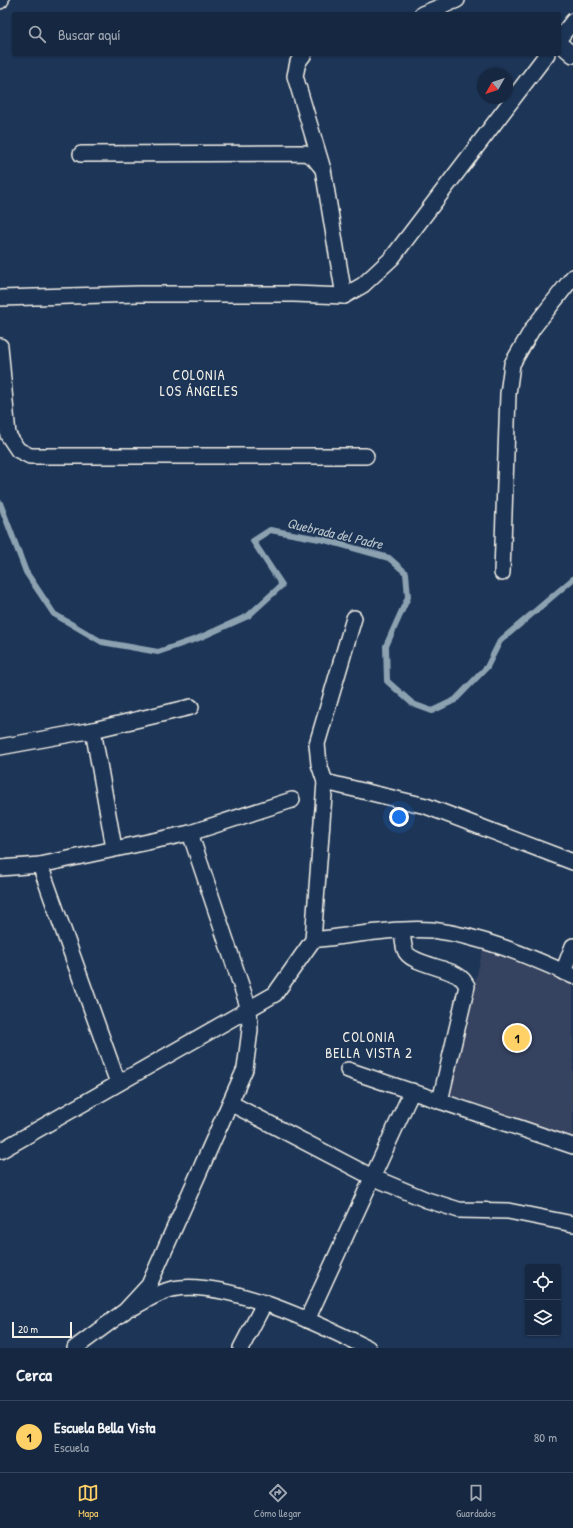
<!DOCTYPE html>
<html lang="es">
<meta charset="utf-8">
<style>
:root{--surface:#162841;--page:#1f3048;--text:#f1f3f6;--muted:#9ea6b1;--line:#35445a;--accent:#ffd166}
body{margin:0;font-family:"Patrick Hand",sans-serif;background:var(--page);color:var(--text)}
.controls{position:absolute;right:12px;bottom:12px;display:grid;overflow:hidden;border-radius:4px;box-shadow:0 1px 3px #0004}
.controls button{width:36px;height:36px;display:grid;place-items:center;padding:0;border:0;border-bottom:1px solid var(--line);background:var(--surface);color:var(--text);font:20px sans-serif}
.compass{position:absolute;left:477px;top:68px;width:36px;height:36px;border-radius:50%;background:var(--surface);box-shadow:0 1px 3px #0004;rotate:230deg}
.scale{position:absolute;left:12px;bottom:10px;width:60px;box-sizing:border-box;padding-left:4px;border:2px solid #f4f1e8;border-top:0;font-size:11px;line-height:14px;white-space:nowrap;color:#f4f1e8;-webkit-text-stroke:3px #1d3557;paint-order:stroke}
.you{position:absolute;left:399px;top:817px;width:14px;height:14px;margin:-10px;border:3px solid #fff;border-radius:50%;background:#1a73e8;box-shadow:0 0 0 6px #1a73e833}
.badge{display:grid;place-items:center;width:26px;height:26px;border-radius:50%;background:var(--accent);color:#111;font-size:13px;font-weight:700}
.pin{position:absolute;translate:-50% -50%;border:2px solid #fff;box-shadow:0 1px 4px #0006}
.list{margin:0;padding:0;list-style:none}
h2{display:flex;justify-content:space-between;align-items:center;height:52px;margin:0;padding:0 16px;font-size:17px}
h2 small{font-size:13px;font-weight:400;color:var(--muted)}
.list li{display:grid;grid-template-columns:26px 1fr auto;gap:12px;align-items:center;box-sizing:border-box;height:72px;padding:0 16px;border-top:1px solid var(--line)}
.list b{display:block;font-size:15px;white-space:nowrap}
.list p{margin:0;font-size:13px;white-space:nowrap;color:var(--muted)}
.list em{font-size:13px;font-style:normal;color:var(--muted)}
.icon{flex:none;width:22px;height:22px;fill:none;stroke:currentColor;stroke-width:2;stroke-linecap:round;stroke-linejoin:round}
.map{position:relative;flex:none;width:573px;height:1348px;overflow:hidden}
.search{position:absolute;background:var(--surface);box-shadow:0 1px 3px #0004;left:12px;right:12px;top:12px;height:44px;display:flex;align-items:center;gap:10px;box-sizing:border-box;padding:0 14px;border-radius:4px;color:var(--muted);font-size:15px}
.sheet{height:124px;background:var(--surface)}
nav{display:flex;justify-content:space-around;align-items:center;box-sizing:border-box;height:56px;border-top:1px solid var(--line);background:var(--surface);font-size:11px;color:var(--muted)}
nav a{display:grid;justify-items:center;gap:2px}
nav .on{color:var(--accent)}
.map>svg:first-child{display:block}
</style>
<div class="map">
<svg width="573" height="1348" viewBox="0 0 573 1348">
<rect width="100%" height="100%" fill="#1d3557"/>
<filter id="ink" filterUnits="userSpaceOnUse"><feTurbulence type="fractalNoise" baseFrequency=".025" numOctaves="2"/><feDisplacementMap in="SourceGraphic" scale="8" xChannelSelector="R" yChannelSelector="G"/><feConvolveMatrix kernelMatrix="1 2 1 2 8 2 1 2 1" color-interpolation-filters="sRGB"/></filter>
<g filter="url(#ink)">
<path fill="#344360" d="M483,949L573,982V1137L447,1094Z"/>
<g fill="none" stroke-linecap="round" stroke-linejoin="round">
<path stroke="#8ca2b1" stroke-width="6" d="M0,503L26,572L54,614L102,642L158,652L199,638L248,616L282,585L253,541L270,530L325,540L389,558L406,573L408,597L386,646L387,681L413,704L432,711L455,700L487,667L500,641L573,579"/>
<g stroke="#f4f1e8" stroke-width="18">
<g id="minor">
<path d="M0,1L1,0"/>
<path d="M422,14L457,0"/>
<path d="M559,39L573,21"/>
<path d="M559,43L573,55"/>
<path d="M304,54L298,62L295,76L322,166"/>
<path d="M81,154L305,153L314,158L323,169L344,296"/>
<path d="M0,298L139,294H294L344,296L363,285L392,258L547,54"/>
<path d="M0,346L8,435L18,450L30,456H366"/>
<path d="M502,573L508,394L512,364L533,328L573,277"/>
<path d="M354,618L317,744L319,764L325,782L426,806L573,862"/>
<path d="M93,730L114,848"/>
<path d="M0,747L93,730L191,707"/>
<path d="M190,833L292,800"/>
<path d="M40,865L118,1083"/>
<path d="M0,868L40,865L190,833L249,1009L250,1030L245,1069L149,1285L125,1311L75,1348"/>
<path d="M402,931C403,937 403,944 405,950C409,964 449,967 461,978C464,980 465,983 467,986L440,1101"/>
<path d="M313,940C348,936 398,927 432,930C481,936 529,956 573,976"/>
<path d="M563,972L573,946"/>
<path d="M348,1070L573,1146"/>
<path d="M230,1103L372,1177L427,1200L459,1210L508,1211L573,1224"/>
<path d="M0,1151L275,994L313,940L325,782"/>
<path d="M134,1307C145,1301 159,1292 172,1289C224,1278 321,1325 368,1348"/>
<path d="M307,1320L412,1091"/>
<path d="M241,1348L264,1304"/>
</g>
</g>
<use href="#minor" stroke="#1d3557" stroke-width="15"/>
</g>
</g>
<g text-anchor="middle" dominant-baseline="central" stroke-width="3" stroke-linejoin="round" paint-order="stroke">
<g font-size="14" letter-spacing="1" fill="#f4f1e8" stroke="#1d3557">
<text x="199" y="374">COLONIA<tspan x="199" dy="16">LOS ÁNGELES</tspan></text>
<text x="369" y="1036">COLONIA<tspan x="369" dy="16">BELLA VISTA 2</tspan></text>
</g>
<g font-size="14" font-style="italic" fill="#b7c3c8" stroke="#1d3557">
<text transform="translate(335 533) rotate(13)">Quebrada del Padre</text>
</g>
</g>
</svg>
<div class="controls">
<button><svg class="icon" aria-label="locate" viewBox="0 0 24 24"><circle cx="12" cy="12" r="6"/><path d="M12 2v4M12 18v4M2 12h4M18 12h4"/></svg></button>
<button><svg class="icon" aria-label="layers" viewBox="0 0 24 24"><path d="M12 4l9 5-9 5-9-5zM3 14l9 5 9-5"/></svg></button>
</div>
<svg class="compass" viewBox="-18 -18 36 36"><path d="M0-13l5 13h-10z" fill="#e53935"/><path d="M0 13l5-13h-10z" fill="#9ea6b1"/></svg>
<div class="scale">20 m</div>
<div class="you"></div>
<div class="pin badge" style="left:517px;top:1038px">1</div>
<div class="search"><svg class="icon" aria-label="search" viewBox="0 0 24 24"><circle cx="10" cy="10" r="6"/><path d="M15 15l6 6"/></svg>Buscar aquí</div>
</div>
<section class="sheet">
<h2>Cerca<small></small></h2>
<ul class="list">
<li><span class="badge">1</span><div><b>Escuela Bella Vista</b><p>Escuela</p></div><em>80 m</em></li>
</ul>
</section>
<nav>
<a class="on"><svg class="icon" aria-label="map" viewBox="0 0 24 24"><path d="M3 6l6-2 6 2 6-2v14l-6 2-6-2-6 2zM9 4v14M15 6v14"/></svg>Mapa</a>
<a><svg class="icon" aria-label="directions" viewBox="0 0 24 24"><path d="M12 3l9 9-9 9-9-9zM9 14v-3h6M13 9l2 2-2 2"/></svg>Cómo llegar</a>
<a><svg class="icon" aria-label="saved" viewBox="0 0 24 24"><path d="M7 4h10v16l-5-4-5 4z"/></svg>Guardados</a>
</nav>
